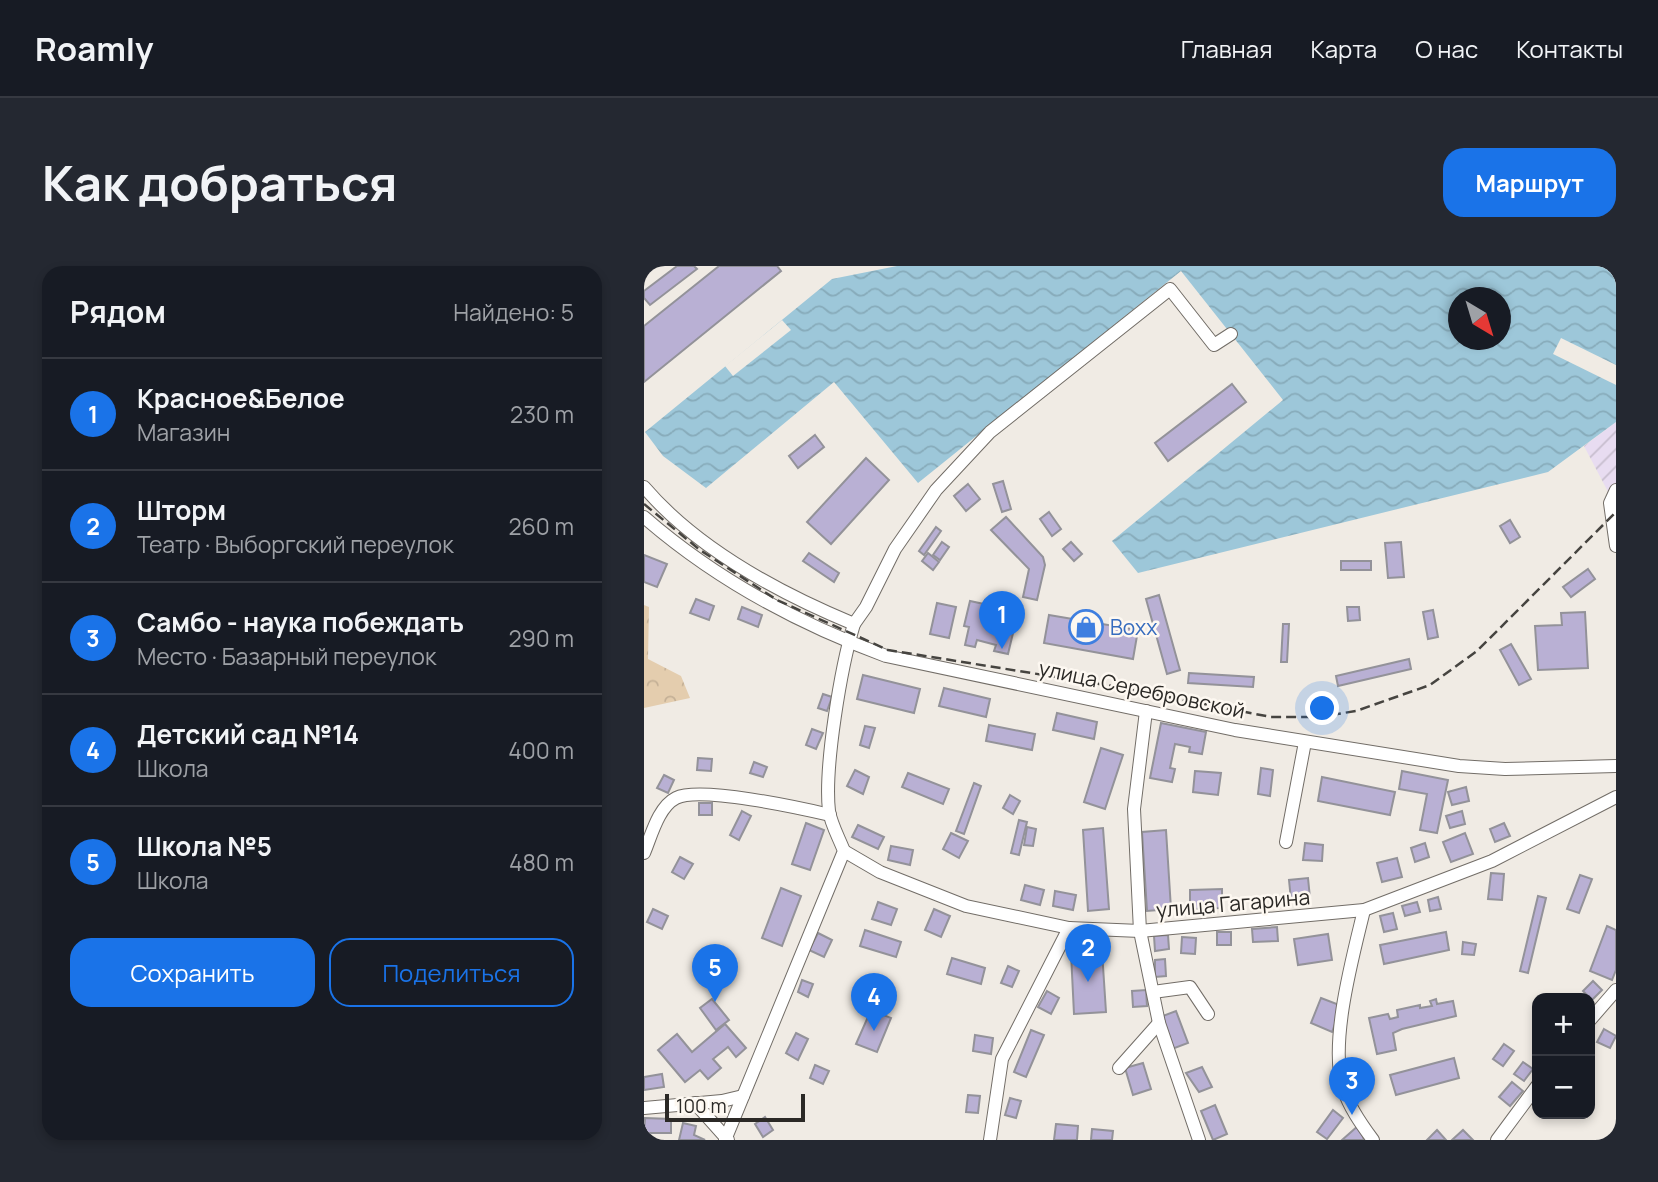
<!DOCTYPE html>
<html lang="ru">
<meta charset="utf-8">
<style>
:root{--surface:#171b24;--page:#242831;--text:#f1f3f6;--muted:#9ea1a6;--line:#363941;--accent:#1a73e8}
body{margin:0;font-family:Manrope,sans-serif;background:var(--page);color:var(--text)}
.controls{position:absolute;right:21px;bottom:21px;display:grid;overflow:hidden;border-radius:14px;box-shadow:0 4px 10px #0003}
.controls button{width:63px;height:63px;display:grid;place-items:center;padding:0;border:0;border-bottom:2px solid var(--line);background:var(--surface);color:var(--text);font:35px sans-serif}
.compass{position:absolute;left:804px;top:21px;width:63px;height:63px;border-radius:50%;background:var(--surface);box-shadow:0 4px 10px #0003;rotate:142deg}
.scale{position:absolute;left:21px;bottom:18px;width:140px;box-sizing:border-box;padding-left:7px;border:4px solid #2b2926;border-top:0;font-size:19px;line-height:24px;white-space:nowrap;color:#2b2926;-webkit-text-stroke:5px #fdf8f1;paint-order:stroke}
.you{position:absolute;left:679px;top:443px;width:24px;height:24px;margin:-18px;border:5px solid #fff;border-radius:50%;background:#1a73e8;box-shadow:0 0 0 10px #1a73e833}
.badge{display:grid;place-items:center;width:46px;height:46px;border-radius:50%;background:var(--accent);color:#fff;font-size:23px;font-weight:700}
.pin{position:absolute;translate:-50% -58px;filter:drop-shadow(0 2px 4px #0008)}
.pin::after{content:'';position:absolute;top:37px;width:24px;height:21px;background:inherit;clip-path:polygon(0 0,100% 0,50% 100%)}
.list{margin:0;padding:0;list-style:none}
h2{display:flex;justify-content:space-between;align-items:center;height:91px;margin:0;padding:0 28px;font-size:30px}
h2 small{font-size:23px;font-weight:400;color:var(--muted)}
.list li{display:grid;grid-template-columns:46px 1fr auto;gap:21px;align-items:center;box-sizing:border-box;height:112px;padding:0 28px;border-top:2px solid var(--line)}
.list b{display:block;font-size:26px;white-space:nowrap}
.list p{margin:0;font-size:23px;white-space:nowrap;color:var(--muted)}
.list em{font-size:23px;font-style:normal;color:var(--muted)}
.actions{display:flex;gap:14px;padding:21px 28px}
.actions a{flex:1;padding:16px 0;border:2px solid var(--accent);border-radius:21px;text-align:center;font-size:24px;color:var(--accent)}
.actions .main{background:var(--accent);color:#fff}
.map{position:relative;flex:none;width:972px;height:874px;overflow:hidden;border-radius:21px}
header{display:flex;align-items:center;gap:42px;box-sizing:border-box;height:98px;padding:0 35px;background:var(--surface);border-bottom:2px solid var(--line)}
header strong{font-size:33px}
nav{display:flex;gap:38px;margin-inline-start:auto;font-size:24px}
.intro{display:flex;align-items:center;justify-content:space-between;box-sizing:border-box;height:168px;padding:0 42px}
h1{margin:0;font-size:49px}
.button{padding:18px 32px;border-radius:21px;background:var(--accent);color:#fff;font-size:24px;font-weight:700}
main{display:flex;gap:42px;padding:0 42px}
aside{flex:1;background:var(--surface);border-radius:21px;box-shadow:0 4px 10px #0003}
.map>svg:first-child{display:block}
</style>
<header>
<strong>Roamly</strong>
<nav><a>Главная</a><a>Карта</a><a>О нас</a><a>Контакты</a></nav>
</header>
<div class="intro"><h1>Как добраться</h1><a class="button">Маршрут</a></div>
<main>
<aside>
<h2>Рядом<small>Найдено: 5</small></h2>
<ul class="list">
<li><span class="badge">1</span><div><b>Красное&amp;Белое</b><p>Магазин</p></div><em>230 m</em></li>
<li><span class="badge">2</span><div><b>Шторм</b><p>Театр · Выборгский переулок</p></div><em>260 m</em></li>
<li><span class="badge">3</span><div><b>Самбо - наука побеждать</b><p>Место · Базарный переулок</p></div><em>290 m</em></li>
<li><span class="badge">4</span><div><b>Детский сад №14</b><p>Школа</p></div><em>400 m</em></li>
<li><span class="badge">5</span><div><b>Школа №5</b><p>Школа</p></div><em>480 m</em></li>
</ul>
<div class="actions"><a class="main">Сохранить</a><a>Поделиться</a></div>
</aside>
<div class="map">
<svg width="972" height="874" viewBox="0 0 972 874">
<defs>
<pattern id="industrial-furrows" width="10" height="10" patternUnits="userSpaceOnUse" patternTransform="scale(1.75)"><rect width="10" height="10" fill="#e8dcf1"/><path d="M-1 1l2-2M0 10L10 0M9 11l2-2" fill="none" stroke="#c7bdce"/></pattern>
<pattern id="forest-crowns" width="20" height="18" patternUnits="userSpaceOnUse" patternTransform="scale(1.75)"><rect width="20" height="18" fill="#e4cdae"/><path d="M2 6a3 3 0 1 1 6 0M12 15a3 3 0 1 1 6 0" fill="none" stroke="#c4b096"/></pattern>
<pattern id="water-waves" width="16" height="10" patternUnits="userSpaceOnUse" patternTransform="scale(1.75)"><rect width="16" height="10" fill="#9dc7d9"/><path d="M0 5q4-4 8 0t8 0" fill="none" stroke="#87abba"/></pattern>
</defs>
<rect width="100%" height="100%" fill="#f0ebe4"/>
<path fill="url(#industrial-furrows)" d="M972,156V241L940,180Z"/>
<path fill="url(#forest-crowns)" d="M0,339L5,341L4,393L37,410L46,432L0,442Z"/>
<path fill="url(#water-waves)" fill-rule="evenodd" d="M253,0H972V156L904,206L494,307L468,275L639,134L537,5L274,217L190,116L62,222L19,190L1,166L188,13ZM814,32H856V74H814Z"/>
<g fill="#f0ebe4">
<path d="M138,54L147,64L89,110L81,100Z"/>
<path d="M917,72L972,99V119L909,88Z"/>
</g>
<g fill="#b9b0d4" stroke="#939299" stroke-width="2">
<path d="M33,0H50L53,3L6,39L0,32V25Z"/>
<path d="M75,0H133L137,5L0,116V60Z"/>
<path d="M588,118L602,136L524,195L511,177Z"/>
<path d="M171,169L180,181L154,202L145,190Z"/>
<path d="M222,192L245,214L187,278L163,256Z"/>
<path d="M359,215L367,243L358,246L349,218Z"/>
<path d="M324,218L336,233L322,245L310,230Z"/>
<path d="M405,246L417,263L408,270L396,253Z"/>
<path d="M362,251L399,291L401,299L393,334L379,331L385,303L347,264Z"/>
<path d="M866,254L876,271L866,277L856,260Z"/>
<path d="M292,261L297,265L280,289L275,285Z"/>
<path d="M298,276L305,281L296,294L289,289Z"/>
<path d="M427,276L438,288L430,295L419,283Z"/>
<path d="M757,276L760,311L744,312L741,277Z"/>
<path d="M165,287L195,307L190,316L159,295Z"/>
<path d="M284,287L295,296L289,304L278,295Z"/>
<path d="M0,289L23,298L13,321L0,316Z"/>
<rect x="697" y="295" width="30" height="9"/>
<path d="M944,303L951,313L927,331L919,321Z"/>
<path d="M515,329L536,404L523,408L502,333Z"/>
<path d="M52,333L70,340L65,354L46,347Z"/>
<path d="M341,334L375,342L364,388L350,385L352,379L333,374L331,381L321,379L325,361L320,360L326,335L340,338Z"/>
<path d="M293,337L312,341L305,372L286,368Z"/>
<path d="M98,341L118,349L114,361L94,353Z"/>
<path d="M703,341H715L716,354L704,355Z"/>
<path d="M789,344L794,371L784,373L779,346Z"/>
<path d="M941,346L944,402L894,404L891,360L918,359L917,347Z"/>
<path d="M405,349L494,364L489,393L400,377Z"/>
<path d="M639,358H645L643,396H637Z"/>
<path d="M867,378L887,413L875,419L856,384Z"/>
<path d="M765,393L767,403L694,420L692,410Z"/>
<path d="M545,407L610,411L609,421L544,417Z"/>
<path d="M219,409L276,423L270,447L213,433Z"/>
<path d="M300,422L346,433L342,451L295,440Z"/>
<path d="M179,428L188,431L183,445L174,442Z"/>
<path d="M413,447L453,456L450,473L409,464Z"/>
<path d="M517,457L562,466L558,488L545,486L546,481L531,478L526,502L531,503L528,516L506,512Z"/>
<path d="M345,459L391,468L388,484L342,475Z"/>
<path d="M221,460L231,462L225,482L216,479Z"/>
<path d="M168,463L179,467L172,483L162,479Z"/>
<path d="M457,482L479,489L461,543L440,536Z"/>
<path d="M54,492L68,493L67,505L53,504Z"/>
<path d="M110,496L123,501L119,511L106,507Z"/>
<path d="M617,502L629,504L626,530L614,528Z"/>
<path d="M211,504L225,511L219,528L203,520Z"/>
<path d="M551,505L577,507L574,529L549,526Z"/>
<path d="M758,505L804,514L793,567L776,564L783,528L755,523Z"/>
<path d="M264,507L305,523L299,538L258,521Z"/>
<path d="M20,509L30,514L24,527L13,522Z"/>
<path d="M678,511L751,526L746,549L674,535Z"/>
<path d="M330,517L337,520L320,568L312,565Z"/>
<path d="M822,521L825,535L808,539L804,526Z"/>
<path d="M366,529L376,535L369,548L359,542Z"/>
<rect x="55" y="537" width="13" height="12"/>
<path d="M98,545L107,550L95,574L86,569Z"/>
<path d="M818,545L821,558L806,562L802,550Z"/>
<path d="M375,554L383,556L375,589L367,587Z"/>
<path d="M162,557L180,564L166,604L148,598Z"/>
<path d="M860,557L866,570L851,576L846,563Z"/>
<path d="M214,559L240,571L234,583L208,571Z"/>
<path d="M383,561L392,563L389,580L380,579Z"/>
<path d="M459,562L465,643L444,645L439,564Z"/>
<path d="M522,564L527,643L503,645L498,566Z"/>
<path d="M307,567L324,575L315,592L299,583Z"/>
<path d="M821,567L829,588L807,596L799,576Z"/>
<path d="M661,577L679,579L678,595L659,594Z"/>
<path d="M781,577L785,591L771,596L767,582Z"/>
<path d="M247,580L269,584L266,599L244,594Z"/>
<path d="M36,591L49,598L40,613L28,606Z"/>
<path d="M753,592L758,611L738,616L733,597Z"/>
<path d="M847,607L860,608L858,634L844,633Z"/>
<path d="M936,609L948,613L935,647L923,643Z"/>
<path d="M664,612L666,632L647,634L645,614Z"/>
<path d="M381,619L400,624L396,639L377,634Z"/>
<path d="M137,622L157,630L138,680L118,672Z"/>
<path d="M578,623V642L546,643V624Z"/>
<path d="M411,625L432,629L429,644L409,640Z"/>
<path d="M894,630L902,632L884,707L876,705Z"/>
<path d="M794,631L797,643L786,645L784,634Z"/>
<path d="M234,636L253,643L247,659L228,653Z"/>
<path d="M773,636L776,646L761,650L758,640Z"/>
<path d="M9,643L24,650L18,663L3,656Z"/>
<path d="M290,643L306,650L297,671L281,664Z"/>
<path d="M749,647L753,663L740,666L736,650Z"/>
<path d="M963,660L972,664V704L968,714L946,705Z"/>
<path d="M633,661L634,675L609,676L608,663Z"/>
<path d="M221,664L257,676L252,691L216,680Z"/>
<rect x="573" y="666" width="14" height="13"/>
<path d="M802,666L805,684L740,698L736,679Z"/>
<path d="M174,667L188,674L180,691L165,684Z"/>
<path d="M684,668L688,694L654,699L650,673Z"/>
<path d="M524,669L525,683L511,685L510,670Z"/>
<path d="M538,671L552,672L551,688L537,687Z"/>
<path d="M819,676L832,678L830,689L818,688Z"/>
<path d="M458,685L462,746L430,748L427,687Z"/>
<path d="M308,692L341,702L337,718L303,708Z"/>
<path d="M521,693L522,710L511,711V694Z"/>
<path d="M364,700L375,705L368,721L357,717Z"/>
<path d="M158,714L169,718L164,731L154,726Z"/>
<path d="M949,715L958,724L948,734L939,725Z"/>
<path d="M502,724L503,740L489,741L488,725Z"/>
<path d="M403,725L415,732L407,748L394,741Z"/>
<path d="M677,732L698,740L688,766L667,757Z"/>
<path d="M68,733L85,754L72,764L56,742Z"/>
<path d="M792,733L793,738L809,735L812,750L758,763L749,767L752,784L733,788L725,752L744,748L746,753L754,751L753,744L776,739V742L788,740L786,735Z"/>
<path d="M227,744L247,752L233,786L212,778Z"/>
<path d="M532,745L544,777L528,783L516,751Z"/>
<path d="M81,758L102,782L92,791L84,781L69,793L77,802L64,813L56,804L41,816L14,784L33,768L48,786Z"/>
<path d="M960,763L972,770L966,782L953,776Z"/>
<path d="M387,764L400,769L382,811L370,806Z"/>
<path d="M152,767L164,773L154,794L142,787Z"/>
<path d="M331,769L349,772L347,788L329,785Z"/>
<path d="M860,778L870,785L859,800L849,793Z"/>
<path d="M810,792L815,812L752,829L746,809Z"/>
<path d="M879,796L889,803L880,815L870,808Z"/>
<path d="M499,797L507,823L489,829L481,802Z"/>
<path d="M171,799L185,805L179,818L166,812Z"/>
<path d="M558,801L568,821L555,826L542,807Z"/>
<path d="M18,808L20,821L0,824V811Z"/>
<path d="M868,816L879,825L866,840L855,831Z"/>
<path d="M324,829L336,830L334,847L322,846Z"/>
<path d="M366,832L377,835L372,852L361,849Z"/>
<path d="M571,839L583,868L569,874L557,845Z"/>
<path d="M689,844L699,852L683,873L673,866Z"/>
<path d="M121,851L129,864L119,871L111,858Z"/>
<path d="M1,852L27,853V867H0Z"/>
<path d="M39,857L52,860L50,869L61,874H35Z"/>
<path d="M412,858L434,860L433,874H410Z"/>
<path d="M715,859L720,874H698Z"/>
<path d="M448,863L469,865L468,874H447Z"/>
<path d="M793,864L802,874H783Z"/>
<path d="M819,864L829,874H808Z"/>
</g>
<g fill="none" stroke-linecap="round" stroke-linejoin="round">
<g stroke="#726d67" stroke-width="14">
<g id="minor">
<path d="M0,221C54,284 135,327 210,358C197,401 180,501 185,545C187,558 195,572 200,585L81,874"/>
<path d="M972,224L966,237L972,280"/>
<path d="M0,251C70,312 155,358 242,390L591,464L815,500L861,503L972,500"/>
<path d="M210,358L222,341L251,283L292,224L346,166L526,23L570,79L587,68"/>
<path d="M502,445L490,543L496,665L515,757L555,874"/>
<path d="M642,576L661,476"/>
<path d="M200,585L236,606L322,640L425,662L496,665L720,644L848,595L972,531"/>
<path d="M0,587C7,571 14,541 32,532C56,520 156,542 186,549"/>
<path d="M720,644C709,690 685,776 699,822C705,841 717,858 729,874"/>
<path d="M509,726L546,721L564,748"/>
<path d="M946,754L972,724"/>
<path d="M475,802L515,757"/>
<path d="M51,837L84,874"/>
<path d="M0,842L78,835L99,830"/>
<path d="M346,874L358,793L425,662"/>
<path d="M853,874L893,820"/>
</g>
</g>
<use href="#minor" stroke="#fff" stroke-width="12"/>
<path stroke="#464440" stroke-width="2.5" stroke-dasharray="10 5" stroke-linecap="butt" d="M0,238L56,284L133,334L244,384L468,420L627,451H674L712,445L786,419L833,385L972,246"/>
</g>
<defs>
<g id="shop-ring" transform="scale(1.75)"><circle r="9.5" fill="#fdf8f1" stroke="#3f7fe0" stroke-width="1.5"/><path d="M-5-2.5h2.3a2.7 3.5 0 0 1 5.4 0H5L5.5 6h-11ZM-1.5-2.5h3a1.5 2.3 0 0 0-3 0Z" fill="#3f7fe0"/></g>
</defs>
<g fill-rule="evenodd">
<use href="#shop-ring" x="442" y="361"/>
</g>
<g text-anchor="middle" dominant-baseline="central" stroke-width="5" stroke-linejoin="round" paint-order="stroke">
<g font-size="21" fill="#366cbe" stroke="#fdf8f1" text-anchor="start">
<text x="466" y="361">Boxx</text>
</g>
<g font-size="21" fill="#2b2926" stroke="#fdf8f1">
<text transform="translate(498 423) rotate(12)">улица Серебровской</text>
<text transform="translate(589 637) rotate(-5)">улица Гагарина</text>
</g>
</g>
</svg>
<div class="controls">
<button>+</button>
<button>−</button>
</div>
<svg class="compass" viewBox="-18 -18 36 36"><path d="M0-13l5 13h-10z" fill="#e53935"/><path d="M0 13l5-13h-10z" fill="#9ea1a6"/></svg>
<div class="scale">100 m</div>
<div class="you"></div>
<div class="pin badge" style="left:358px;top:383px">1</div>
<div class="pin badge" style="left:444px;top:716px">2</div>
<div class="pin badge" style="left:708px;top:849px">3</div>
<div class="pin badge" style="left:230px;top:765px">4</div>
<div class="pin badge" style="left:71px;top:736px">5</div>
</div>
</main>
